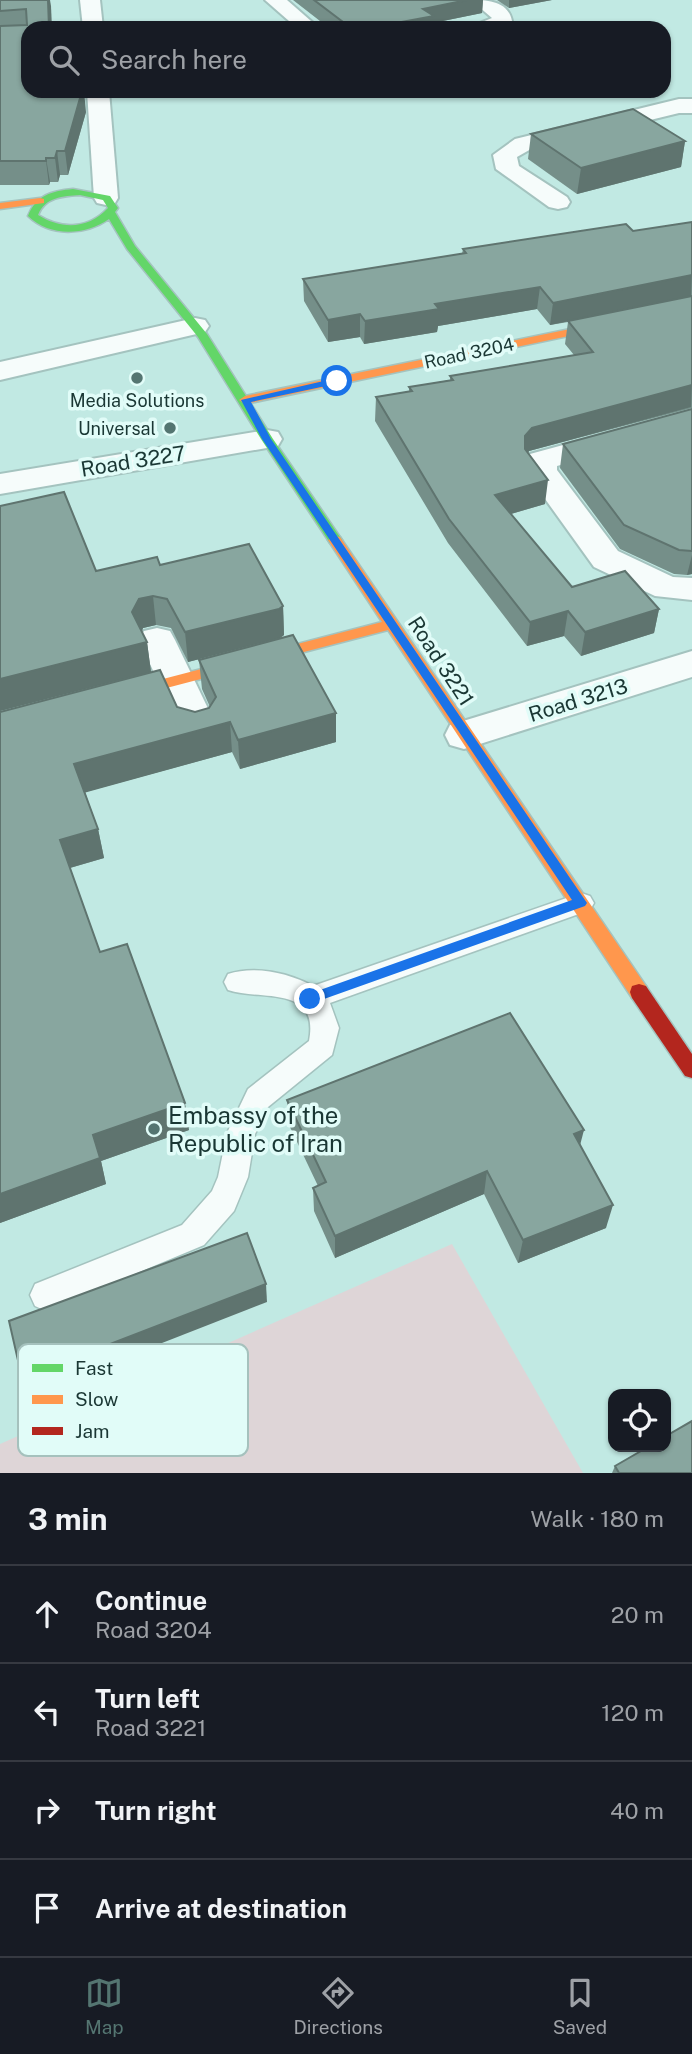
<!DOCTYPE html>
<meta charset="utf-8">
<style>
:root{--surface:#171b24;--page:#242831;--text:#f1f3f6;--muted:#9ea1a6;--line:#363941;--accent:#547571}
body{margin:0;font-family:"Public Sans",sans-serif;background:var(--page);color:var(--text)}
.controls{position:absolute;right:21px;bottom:21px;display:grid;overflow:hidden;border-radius:14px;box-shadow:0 2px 5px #0004}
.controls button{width:63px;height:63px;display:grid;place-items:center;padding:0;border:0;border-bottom:2px solid var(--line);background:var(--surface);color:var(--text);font:35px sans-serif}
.stop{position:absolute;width:21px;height:21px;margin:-16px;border:5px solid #1a73e8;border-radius:50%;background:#fff}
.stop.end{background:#1a73e8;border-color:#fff;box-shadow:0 2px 7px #0008}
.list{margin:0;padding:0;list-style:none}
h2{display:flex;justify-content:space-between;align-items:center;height:91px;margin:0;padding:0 28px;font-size:30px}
h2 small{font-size:23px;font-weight:400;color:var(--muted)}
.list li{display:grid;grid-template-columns:46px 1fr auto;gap:21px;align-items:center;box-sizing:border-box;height:98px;padding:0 28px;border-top:2px solid var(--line)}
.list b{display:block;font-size:26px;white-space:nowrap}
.list p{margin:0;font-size:23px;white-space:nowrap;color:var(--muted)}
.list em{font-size:23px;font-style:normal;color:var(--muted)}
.icon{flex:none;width:38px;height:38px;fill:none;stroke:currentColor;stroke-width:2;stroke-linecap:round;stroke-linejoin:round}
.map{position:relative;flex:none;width:692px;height:1473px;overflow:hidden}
.search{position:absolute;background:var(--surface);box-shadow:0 2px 5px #0004;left:21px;right:21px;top:21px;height:77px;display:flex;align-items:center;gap:18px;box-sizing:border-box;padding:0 24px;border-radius:21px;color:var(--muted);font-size:26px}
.sheet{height:483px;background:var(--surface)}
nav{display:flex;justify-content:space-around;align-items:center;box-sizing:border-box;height:98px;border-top:2px solid var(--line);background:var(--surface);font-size:19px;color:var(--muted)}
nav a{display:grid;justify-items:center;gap:4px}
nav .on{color:var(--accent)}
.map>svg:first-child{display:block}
</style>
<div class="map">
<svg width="692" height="1473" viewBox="0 0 692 1473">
<rect width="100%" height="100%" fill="#c1e9e3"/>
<path fill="#ded5d7" d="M452,1244L583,1473H0V1444Z"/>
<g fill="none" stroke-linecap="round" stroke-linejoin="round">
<g stroke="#a4c3bf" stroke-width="3">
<path id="lane" d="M581,893L590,896L594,903L590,910L330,1003L339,1028L332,1055L268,1107L255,1134L248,1177L234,1211L204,1245L46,1311L35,1306L30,1295L35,1284L182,1225L212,1191L218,1177L227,1133L248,1089L309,1041C320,984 259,1001 228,990L224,982L228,974C255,965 289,973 313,986Z"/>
</g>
<g stroke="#a4c3bf" stroke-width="4">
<g id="street">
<path d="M80,0H100L103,28H83Z"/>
<path d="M265,0H287L319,28H297Z"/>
<path d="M471,0C488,0 508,1 512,21L502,28H474L477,24L492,18Z"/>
<path d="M87,91H109L118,198L115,203L106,205L97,203L94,198Z"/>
<path d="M679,99H692V113H679L531,149L517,157L519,166L567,197L570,202L567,207L558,209L549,207L496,169L493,155L515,139Z"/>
<path d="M195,318L205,320L209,326L205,332L0,380V362Z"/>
<path d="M692,410V428L557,466V470L618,551L673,577L692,578V600L655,596L594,567L525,471V461L530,454Z"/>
<path d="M267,430L278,432L282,439L278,446L0,494V474Z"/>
<path d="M157,628L170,631L175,640L216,725L211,735L197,739L183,735L178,725L139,640L144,631Z"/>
<path d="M692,651V677L464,749L450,745L445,735L450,725Z"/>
</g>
</g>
<g stroke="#a4c3bf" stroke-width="3">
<path id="fast" d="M73,189L110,196L118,208L115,212L135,246L207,334L273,439L342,540L340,543H330L261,439L198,337L127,249L109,219C84,236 50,237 28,216C36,195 52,191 73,189ZM80,195L103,200L108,208C89,229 62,230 38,215C45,197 63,196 80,195Z"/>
</g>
<g stroke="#a4c3bf" stroke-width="3">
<g id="slow">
<path d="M40,198L44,199V203L0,209V203Z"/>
<path d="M692,304V310L245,404L239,400L245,396Z"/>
<path d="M335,536L340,537L646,986L648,992L646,998L639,1000L632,998L388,630L117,701L112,700L109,696L112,692L117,691L382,622L328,540Z"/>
</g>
</g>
<g stroke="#a4c3bf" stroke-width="3">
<path id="jam" d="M639,984L646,986L692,1054V1078L685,1076L632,998L630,992L632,986Z"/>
</g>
<use href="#lane" fill="#f6fcfb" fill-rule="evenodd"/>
<use href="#street" fill="#f6fcfb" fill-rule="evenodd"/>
<use href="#fast" fill="#63d668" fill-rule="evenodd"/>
<use href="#slow" fill="#ff974d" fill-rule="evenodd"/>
<use href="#jam" fill="#b3261e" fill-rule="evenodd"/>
</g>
<g fill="#758f89">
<path d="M0,0L51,6L28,91L86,112L68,175H60L58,182H50L49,185H0Z"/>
<path d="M293,0H483L482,13L433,23V28H329Z"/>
<path d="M493,0H552L509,8L497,0Z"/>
<path d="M531,134L685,141L681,167L577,194L528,159Z"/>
<path d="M692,222V408L529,451L528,453L545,504L511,514L572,587L659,609L654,633L581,656L564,636L527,646L448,543L375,421L376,397L409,392V387L450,380V376L574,355L565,344L568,322L550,325L537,309L438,326L437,332L364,344L360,337L328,342L304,301L303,279L462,254L463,249L633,231Z"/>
<path d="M692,409V574L687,575L674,574L620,549L560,468L563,444Z"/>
<path d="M0,506L96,571L160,565L283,606L284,635L280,638L188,662L171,628L156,625L143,628L142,632L147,642L151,672L0,711Z"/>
<path d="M199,660L336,742L240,769L232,752L85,792L98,829L104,858L70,868L100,952L189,1130L101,1161L106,1184L0,1223V712L177,707L195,712L209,708L210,707L202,689Z"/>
<path d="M287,1100L580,1144L606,1228L518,1263L484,1194L335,1258L314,1211L313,1188L318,1186L289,1125Z"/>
<path d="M615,1466L692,1473H612Z"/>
</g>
<g fill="#5f746f">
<path d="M48,0H50L51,6L52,28H49Z"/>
<path d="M467,0H483L482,13L433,23V28H369L423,9Z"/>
<path d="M509,0H552L509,8Z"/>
<path d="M82,91H84L86,112L68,175L65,151Z"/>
<path d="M685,141L681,167L577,194L581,168Z"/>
<path d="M57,151L60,175L58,182L55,158Z"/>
<path d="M46,158L50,182L49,185L46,161Z"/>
<path d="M692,275L691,296L550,325L553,303Z"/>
<path d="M540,287L537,309L438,326L437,332L364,344L365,321L435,304Z"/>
<path d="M360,314V337L328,342V320Z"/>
<path d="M692,385L691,407L529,451L523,459L525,436L532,428Z"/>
<path d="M548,480L545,504L493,519L495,495Z"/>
<path d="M692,555V574L687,575Z"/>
<path d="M153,596L156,625L143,628L137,641L132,612L139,599Z"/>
<path d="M283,606L284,635L280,638L188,662L185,632Z"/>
<path d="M659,609L654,633L581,656L585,632Z"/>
<path d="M568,611L564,636L527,646L530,622Z"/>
<path d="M147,642L151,672L0,711V679Z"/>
<path d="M336,713V742L240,769L238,740Z"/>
<path d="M230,722L232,752L80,794L74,764Z"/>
<path d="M98,829L104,858L66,869L60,840Z"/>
<path d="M185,1103L189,1130L101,1161L106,1184L0,1223V1194L93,1135Z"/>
<path d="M584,1130L578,1153L574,1134Z"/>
<path d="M487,1171L484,1194L335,1258V1236Z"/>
<path d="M613,1205L606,1228L518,1263L523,1240Z"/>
<path d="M266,1284L267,1302L29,1395L22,1378Z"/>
</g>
<g fill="#88a69f" stroke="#5f746f" stroke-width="2">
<path d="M0,0H48L49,28H28V91H82L65,151H57L55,158H46V161H0V26L27,25L26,9L0,11Z"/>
<path d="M314,0H467L423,9L434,16L369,28H351Z"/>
<path d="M633,109L685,141L581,168L531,134Z"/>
<path d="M692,222V275L553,303L540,287L435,304L439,309L365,321L360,314L328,320L303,279L466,253L463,249L626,224L633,231Z"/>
<path d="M692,296V385L532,428L525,436V449L548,480L495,495L572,587L625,571L659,609L585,632L568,611L530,622L449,519L376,397L412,391L409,387L453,380L450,376L593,352L568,321Z"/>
<path d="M692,409V551L679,550L624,525L563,444Z"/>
<path d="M64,492L96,571L157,557L160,565L249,544L283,606L279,609L185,632L167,599L153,596L139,599L132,612L147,642L0,679V506Z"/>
<path d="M293,635L336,713L238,740L230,722L74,764L98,829L60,840L100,952L127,944L185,1103L93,1135L100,1158L0,1194V712L160,670L177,707L195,712L209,708L216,697L199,660Z"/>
<path d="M510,1013L584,1130L574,1134L613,1205L523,1240L487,1171L335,1236L313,1188L326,1182L287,1100Z"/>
<path d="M247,1233L266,1284L22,1378L9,1321Z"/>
<path d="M692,1421V1473H619L615,1466L648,1447H666V1436Z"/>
</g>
<path fill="#1a73e8" d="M337,378L340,383L251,402L271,439L587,903L585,906L310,1004L306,1003V995L572,900L262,439L241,400Z"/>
<g fill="#547571" stroke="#e1fcf8" stroke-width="2.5">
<circle cx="137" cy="378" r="7"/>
<circle cx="170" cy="428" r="7"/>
<circle cx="154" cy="1129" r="7"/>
</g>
<g text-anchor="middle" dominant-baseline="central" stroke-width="7" stroke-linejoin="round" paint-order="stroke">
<g font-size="18" fill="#1a3734" stroke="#e1fcf8">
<text transform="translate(469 353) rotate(-12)">Road 3204</text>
</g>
<g font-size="18" fill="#1a3734" stroke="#e1fcf8">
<text x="137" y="400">Media Solutions</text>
<text x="156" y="428" text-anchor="end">Universal</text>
</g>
<g font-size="21" fill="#1a3734" stroke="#e1fcf8">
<text transform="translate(133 461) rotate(-9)">Road 3227</text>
<text transform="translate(441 661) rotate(57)">Road 3221</text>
<text transform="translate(578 700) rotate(-17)">Road 3213</text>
</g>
<g font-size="24" fill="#1a3734" stroke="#e1fcf8" text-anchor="start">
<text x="168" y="1115">Embassy of the<tspan x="168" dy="28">Republic of Iran</tspan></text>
</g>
</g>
<rect x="18" y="1344" width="230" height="112" rx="10" fill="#e1fcf8" stroke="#a5c1bd" stroke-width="2"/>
<rect x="32" y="1364" width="31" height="8" fill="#63d668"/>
<rect x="32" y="1395" width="31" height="9" fill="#ff974d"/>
<rect x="32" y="1427" width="31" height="8" fill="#b3261e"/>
<g font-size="19" fill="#1a3734">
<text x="75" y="1375">Fast</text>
<text x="75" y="1406">Slow</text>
<text x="75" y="1438">Jam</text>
</g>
</svg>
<div class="controls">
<button><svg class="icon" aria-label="locate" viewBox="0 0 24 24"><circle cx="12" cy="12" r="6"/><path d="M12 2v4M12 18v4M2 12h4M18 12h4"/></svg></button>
</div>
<div class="stop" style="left:337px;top:381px"></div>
<div class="stop end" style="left:310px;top:999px"></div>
<div class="search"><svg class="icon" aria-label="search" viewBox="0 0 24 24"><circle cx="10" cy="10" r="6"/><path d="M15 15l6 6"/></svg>Search here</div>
</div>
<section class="sheet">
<h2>3 min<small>Walk · 180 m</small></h2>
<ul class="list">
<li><svg class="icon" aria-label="ahead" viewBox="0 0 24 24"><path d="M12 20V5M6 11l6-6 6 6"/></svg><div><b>Continue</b><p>Road 3204</p></div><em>20 m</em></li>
<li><svg class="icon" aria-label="left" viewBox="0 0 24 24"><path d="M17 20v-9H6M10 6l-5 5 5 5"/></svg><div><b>Turn left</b><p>Road 3221</p></div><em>120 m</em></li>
<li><svg class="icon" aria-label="right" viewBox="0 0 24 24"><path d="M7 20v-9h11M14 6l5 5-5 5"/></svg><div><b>Turn right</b></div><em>40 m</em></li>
<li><svg class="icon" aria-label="arrive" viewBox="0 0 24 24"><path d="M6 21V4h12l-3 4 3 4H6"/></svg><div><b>Arrive at destination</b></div></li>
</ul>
</section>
<nav>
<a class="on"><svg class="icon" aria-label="map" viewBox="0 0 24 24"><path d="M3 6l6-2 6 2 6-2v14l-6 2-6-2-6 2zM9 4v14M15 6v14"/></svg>Map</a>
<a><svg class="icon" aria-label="directions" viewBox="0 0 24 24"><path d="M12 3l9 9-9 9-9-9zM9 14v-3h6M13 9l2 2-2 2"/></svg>Directions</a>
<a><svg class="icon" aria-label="saved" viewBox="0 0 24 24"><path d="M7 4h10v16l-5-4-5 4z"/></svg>Saved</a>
</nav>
